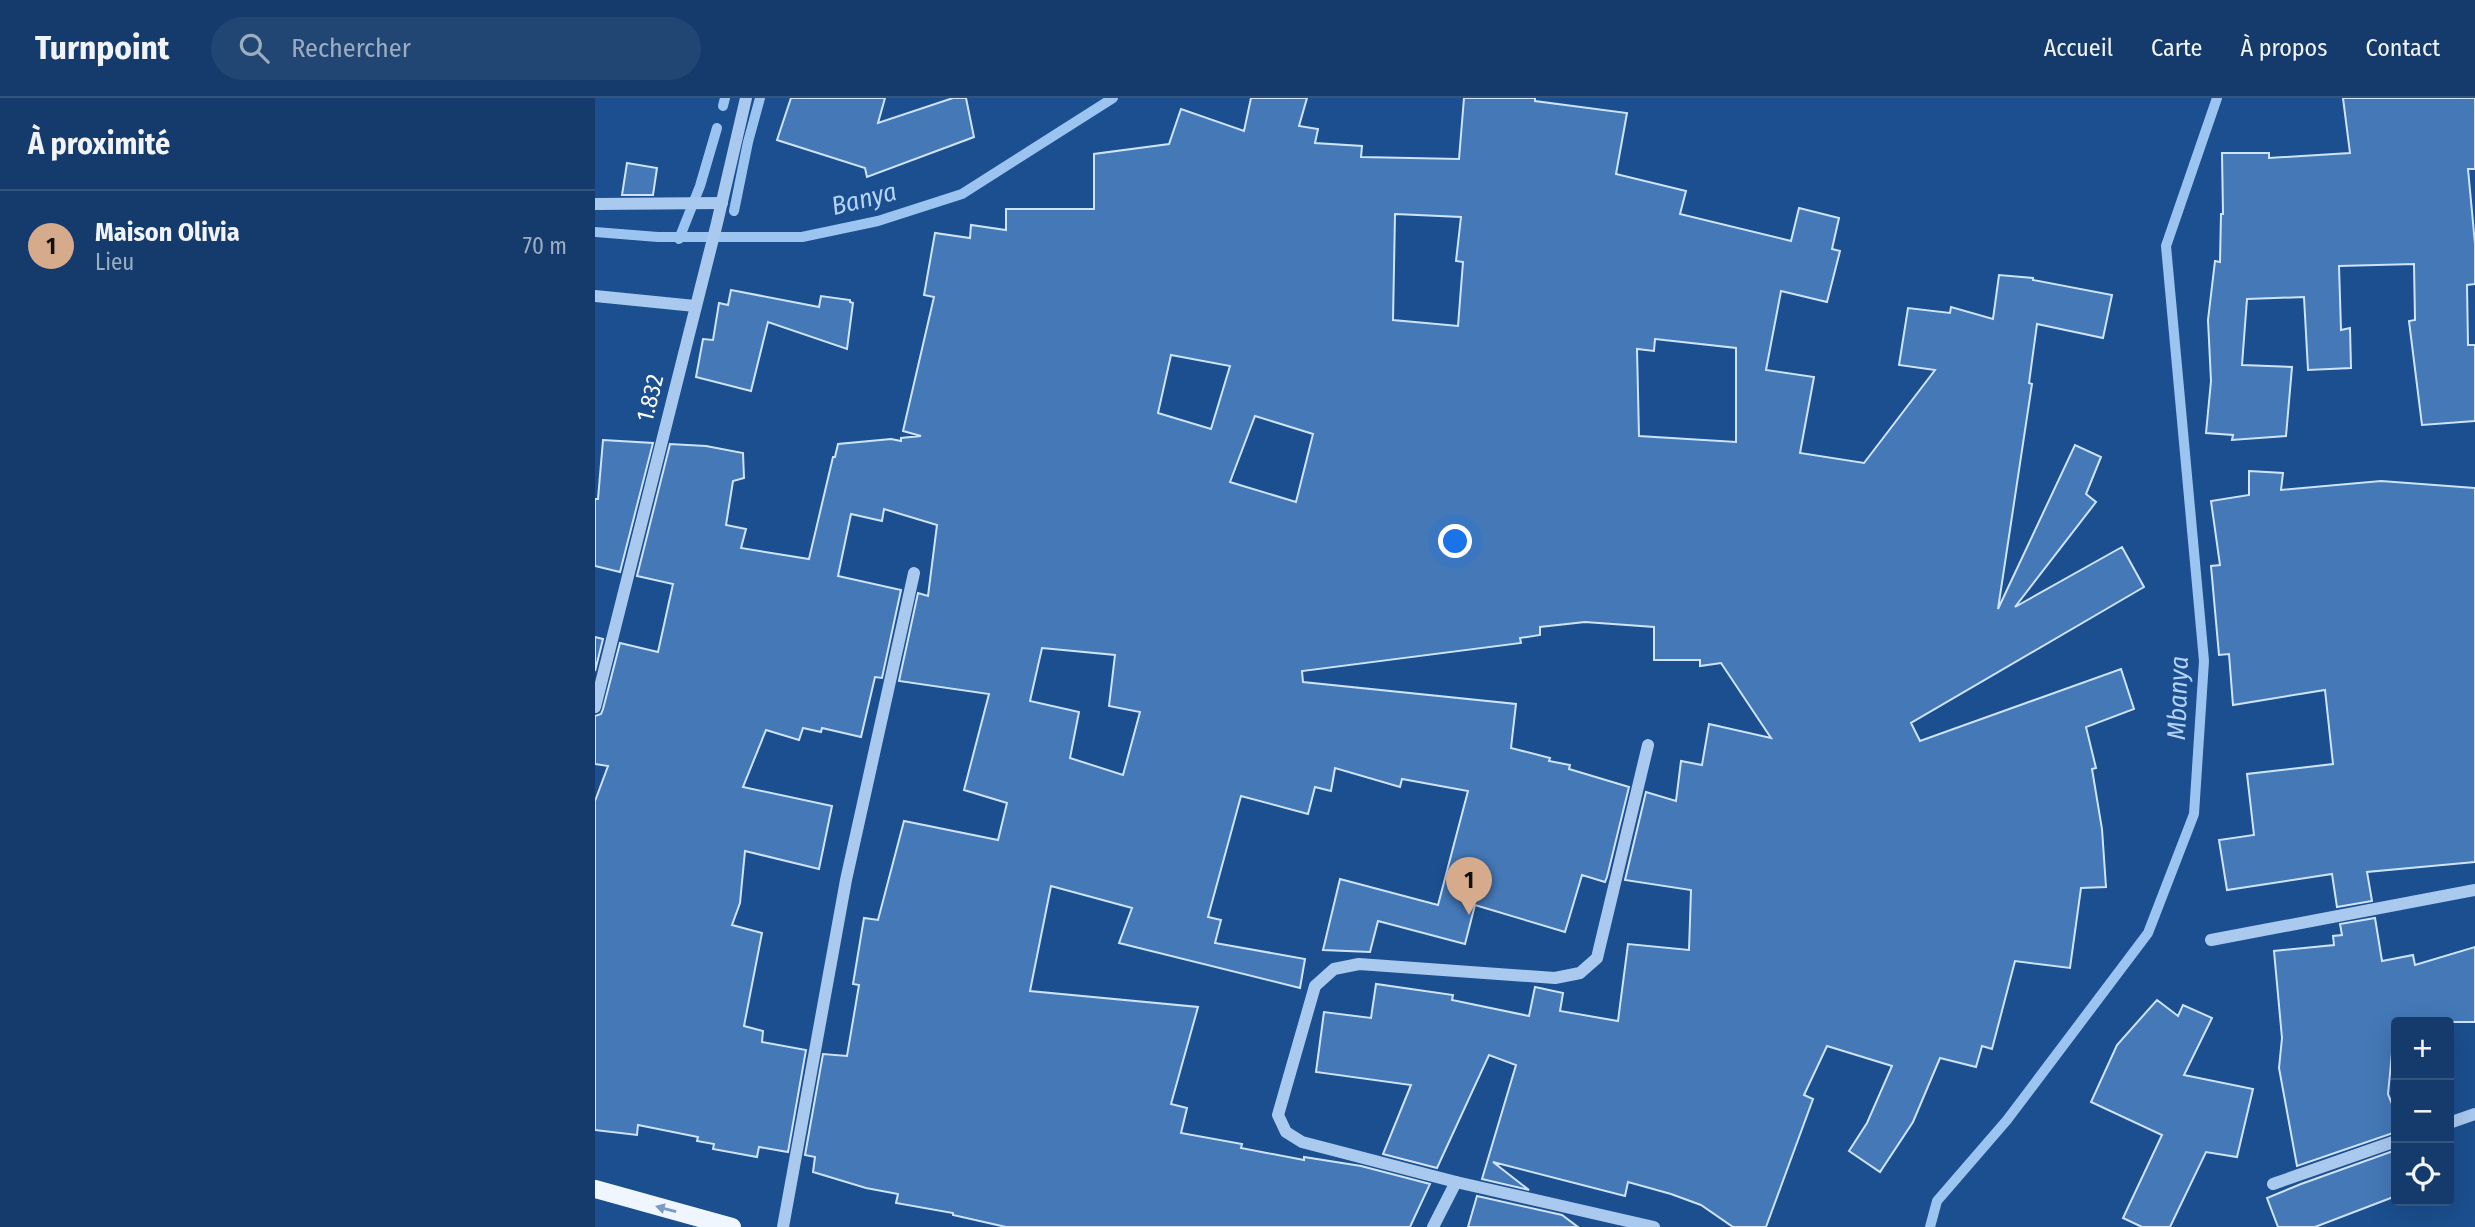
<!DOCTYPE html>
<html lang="fr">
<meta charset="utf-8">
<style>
:root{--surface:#143b6b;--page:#214673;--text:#f1f3f6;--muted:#9dadc1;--line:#33557e;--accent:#d6ab8b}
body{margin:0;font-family:"Fira Sans Condensed",sans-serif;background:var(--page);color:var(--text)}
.controls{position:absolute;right:21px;bottom:21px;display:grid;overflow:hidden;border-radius:7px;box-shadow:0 7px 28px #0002}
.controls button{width:63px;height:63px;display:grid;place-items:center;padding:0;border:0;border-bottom:2px solid var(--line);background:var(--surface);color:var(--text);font:35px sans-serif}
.you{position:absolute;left:861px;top:444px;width:24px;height:24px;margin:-18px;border:5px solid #fff;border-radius:50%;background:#1a73e8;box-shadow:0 0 0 10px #1a73e833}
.badge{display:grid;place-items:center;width:46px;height:46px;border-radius:50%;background:var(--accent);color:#111;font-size:23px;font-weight:700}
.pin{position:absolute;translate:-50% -58px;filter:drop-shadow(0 2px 4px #0008)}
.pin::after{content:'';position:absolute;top:37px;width:24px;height:21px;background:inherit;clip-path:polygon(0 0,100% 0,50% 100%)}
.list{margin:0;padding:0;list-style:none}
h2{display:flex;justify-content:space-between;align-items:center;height:91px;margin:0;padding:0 28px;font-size:30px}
h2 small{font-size:23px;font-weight:400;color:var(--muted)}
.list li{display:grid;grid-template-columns:46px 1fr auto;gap:21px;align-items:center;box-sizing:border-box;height:112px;padding:0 28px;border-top:2px solid var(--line)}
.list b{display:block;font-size:26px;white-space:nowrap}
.list p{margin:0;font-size:23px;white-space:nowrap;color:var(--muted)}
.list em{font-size:23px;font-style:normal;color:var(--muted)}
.icon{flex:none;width:38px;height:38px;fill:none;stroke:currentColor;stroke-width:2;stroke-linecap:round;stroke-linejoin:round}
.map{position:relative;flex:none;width:1880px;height:1129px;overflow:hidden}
header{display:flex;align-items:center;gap:42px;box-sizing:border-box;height:98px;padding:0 35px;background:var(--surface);border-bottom:2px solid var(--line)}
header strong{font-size:33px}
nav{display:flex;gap:38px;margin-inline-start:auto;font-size:24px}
.search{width:490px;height:63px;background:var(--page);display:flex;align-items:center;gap:18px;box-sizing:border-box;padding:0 24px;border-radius:38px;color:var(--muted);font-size:26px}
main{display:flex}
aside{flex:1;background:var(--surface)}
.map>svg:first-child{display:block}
</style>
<header>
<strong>Turnpoint</strong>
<div class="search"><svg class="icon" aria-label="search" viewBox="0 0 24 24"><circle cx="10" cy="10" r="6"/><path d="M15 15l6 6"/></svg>Rechercher</div>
<nav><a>Accueil</a><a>Carte</a><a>À propos</a><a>Contact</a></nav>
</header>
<main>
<aside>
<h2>À proximité<small></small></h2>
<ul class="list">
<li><span class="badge">1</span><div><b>Maison Olivia</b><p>Lieu</p></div><em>70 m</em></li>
</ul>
</aside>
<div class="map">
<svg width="1880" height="1129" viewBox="0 0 1880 1129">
<rect width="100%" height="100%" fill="#1b4f8f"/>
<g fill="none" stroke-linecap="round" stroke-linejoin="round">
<g stroke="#9cc4f0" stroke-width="10">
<path d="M128,8L130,0"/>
<path d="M139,113L153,44L165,0"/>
<path d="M0,134L63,139H207L283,123L367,96L518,0"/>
<path d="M84,141L105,88L122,30"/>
<path d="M1335,1129L1342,1103L1412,1022L1553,835L1599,716L1609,563L1571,148L1622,0"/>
</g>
</g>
<g fill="#4478b7" stroke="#cfe3fa" stroke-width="2" fill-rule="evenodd">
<path d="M196,0H290L283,25L358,0H371L379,39L272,79L270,70L182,42Z"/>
<path d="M656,0H712L704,28L723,31L720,45L767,48L766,59L864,61L869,0H940V3L1032,15L1021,76L1091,93L1085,116L1196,143L1204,110L1244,120L1237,151L1245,153L1232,204L1186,193L1171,272L1219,279L1205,355L1269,365L1340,272L1304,267L1313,210L1355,215L1356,209L1398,221L1404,177L1438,180V182L1517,197L1508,240L1442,226L1434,285L1437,286L1403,511L1480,347L1506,359L1491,396L1501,404L1420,509L1527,449L1549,489L1316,625L1325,643L1526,571L1539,611L1491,629L1501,670L1497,671L1507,731L1511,789L1486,790L1475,870L1420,863L1397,951L1387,948L1381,969L1345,960L1318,1024L1285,1074L1254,1053L1272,1025L1297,968L1232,948L1209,997L1218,1001L1171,1129H1138L1106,1107L1076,1096L1033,1084L1030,1098L898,1064L934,1092L887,1081L921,967L894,957L842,1070L788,1056L816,987L721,974L729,914L776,920L781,886L858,897L857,902L934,918L940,889L968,895L965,913L1023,923L1033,846L1094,852L1096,792L1030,782L1051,694L1081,703L1086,663L1107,667L1114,626L1176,640L1126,565L1105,568V562H1059V529L990,524L945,529V537L925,540L926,545L707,573L708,584L921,606L916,650L955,660L954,663L975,667L974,671L1034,689L1012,779L1010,784L987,777L970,834L880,807L870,846L783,823L775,854L728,852L745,781L843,807L873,693L807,681L805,689L740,670L736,693L720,689L713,716L646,698L613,819L626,822L620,845L710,861L705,890L524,845L537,810L456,788L435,893L603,909L576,1006L592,1010L586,1035L647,1046L646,1050L709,1062V1059L766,1068L835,1086L815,1129H411L358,1117V1115L301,1105L303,1096L271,1090L218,1074L220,1059L210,1057L228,956L252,958L264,887L258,886L269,820L283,822L309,723L403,742L412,705L369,692L394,596L304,583L323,495L333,498L342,427L289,411L287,423L256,416L243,478L306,492L287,580L280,579L266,639L227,630L226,634L208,630L204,642L171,632L148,689L237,708L224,771L150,753L145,805L137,827L167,835L149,928L168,933L167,944L211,952L193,1054L164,1049L162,1059L118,1051L119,1046L102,1043L103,1039L43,1027L42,1037L0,1032V703L13,668L0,666V618L6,616L8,611L25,545L63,554L78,486L42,478L75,346L111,348L148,355L149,380L138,383L131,427L151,431L146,450L214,461L238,359H240L243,346L296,341L306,343V340L326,338L308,333L339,199L329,197L340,135L375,140L376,127L411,132V111H499V56L574,46L586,11L649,33ZM800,116L866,119L861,163L868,164L863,228L798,222ZM1060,241L1141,250V344L1044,338L1042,251L1059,253ZM576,257L635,268L616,331L563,315ZM660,318L718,336L701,404L635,384ZM447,550L520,557L514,608L545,614L528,677L475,660L484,614L435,603Z"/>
<path d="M1748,0H1880V71H1873L1880,146V186L1872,187L1873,247H1880V323L1827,327L1814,223L1820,222L1819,166L1744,168L1746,232L1755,230L1756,270L1713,272L1709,199L1652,201L1647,267L1697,269L1691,338L1637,342L1638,337L1611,335L1616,283L1613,222L1620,163L1625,164L1626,116H1628L1627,55H1674V60L1755,55Z"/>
<path d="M32,65L62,70L58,97H27Z"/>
<path d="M136,192L224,209L226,198L255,202V204L258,205L252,251L173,224L156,293L101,279L108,241L118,242L124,205L133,207Z"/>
<path d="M8,342L58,345L25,474L0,468V401H3Z"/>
<path d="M1654,373L1688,375L1686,392L1786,383L1880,390V764L1772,774L1777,803L1742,809L1737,776L1632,792L1624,742L1659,737L1652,676L1738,666L1730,592L1638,607L1634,556L1624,557L1616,468L1625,467L1616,403L1654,397Z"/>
<path d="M0,539L8,541L0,573Z"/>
<path d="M1780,820L1787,863L1818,857L1820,867L1880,849V924H1800L1793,996L1801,1016V1034L1702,1068L1684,970L1687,940L1679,853L1739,847L1738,838L1747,837L1745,826Z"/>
<path d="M1562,902L1583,918L1588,907L1617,920L1589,977L1658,991L1642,1059L1611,1054L1575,1129H1547L1528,1120L1567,1037L1496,1004L1522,947Z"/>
<path d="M1801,1052V1098L1720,1129H1683L1672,1100L1706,1086Z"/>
<path d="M882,1098L967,1117L983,1129H873Z"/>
</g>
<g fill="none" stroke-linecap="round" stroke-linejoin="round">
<g stroke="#a9c9ee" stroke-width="12">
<path d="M0,106L127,105"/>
<path d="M0,198L100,208"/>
<path d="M0,609L122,125L151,0"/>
<path d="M1053,647L1002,860L985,875L960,880L764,866L739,871L720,888L683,1017L691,1034L707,1044L861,1084L1059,1129"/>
<path d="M1616,842L1880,792"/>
<path d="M1854,1025L1880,1016"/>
<path d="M1678,1086L1801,1043"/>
<path d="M188,1129L251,782L319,475"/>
<path d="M838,1129L861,1084"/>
</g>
<path stroke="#f0f6ff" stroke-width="18" d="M0,1091L137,1129"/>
</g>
<defs><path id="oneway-solid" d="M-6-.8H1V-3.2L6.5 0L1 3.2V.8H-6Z" transform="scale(1.75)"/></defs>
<use fill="#7b9ac1" href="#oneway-solid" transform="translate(71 1111) rotate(-165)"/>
<g text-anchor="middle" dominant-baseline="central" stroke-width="5" stroke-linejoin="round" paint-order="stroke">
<g font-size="24" fill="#fff" stroke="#1b4f8f">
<text transform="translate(55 300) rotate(-76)">1.832</text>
</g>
<g font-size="26" font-style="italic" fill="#b5d3f5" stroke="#1b4f8f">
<text transform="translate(269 101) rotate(-14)">Banya</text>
<text transform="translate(1583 600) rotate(-88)">Mbanya</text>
</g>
</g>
</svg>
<div class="controls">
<button>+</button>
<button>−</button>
<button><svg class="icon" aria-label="locate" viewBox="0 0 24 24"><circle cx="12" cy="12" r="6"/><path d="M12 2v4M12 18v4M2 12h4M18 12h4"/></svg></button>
</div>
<div class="you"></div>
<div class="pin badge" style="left:874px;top:817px">1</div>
</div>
</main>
